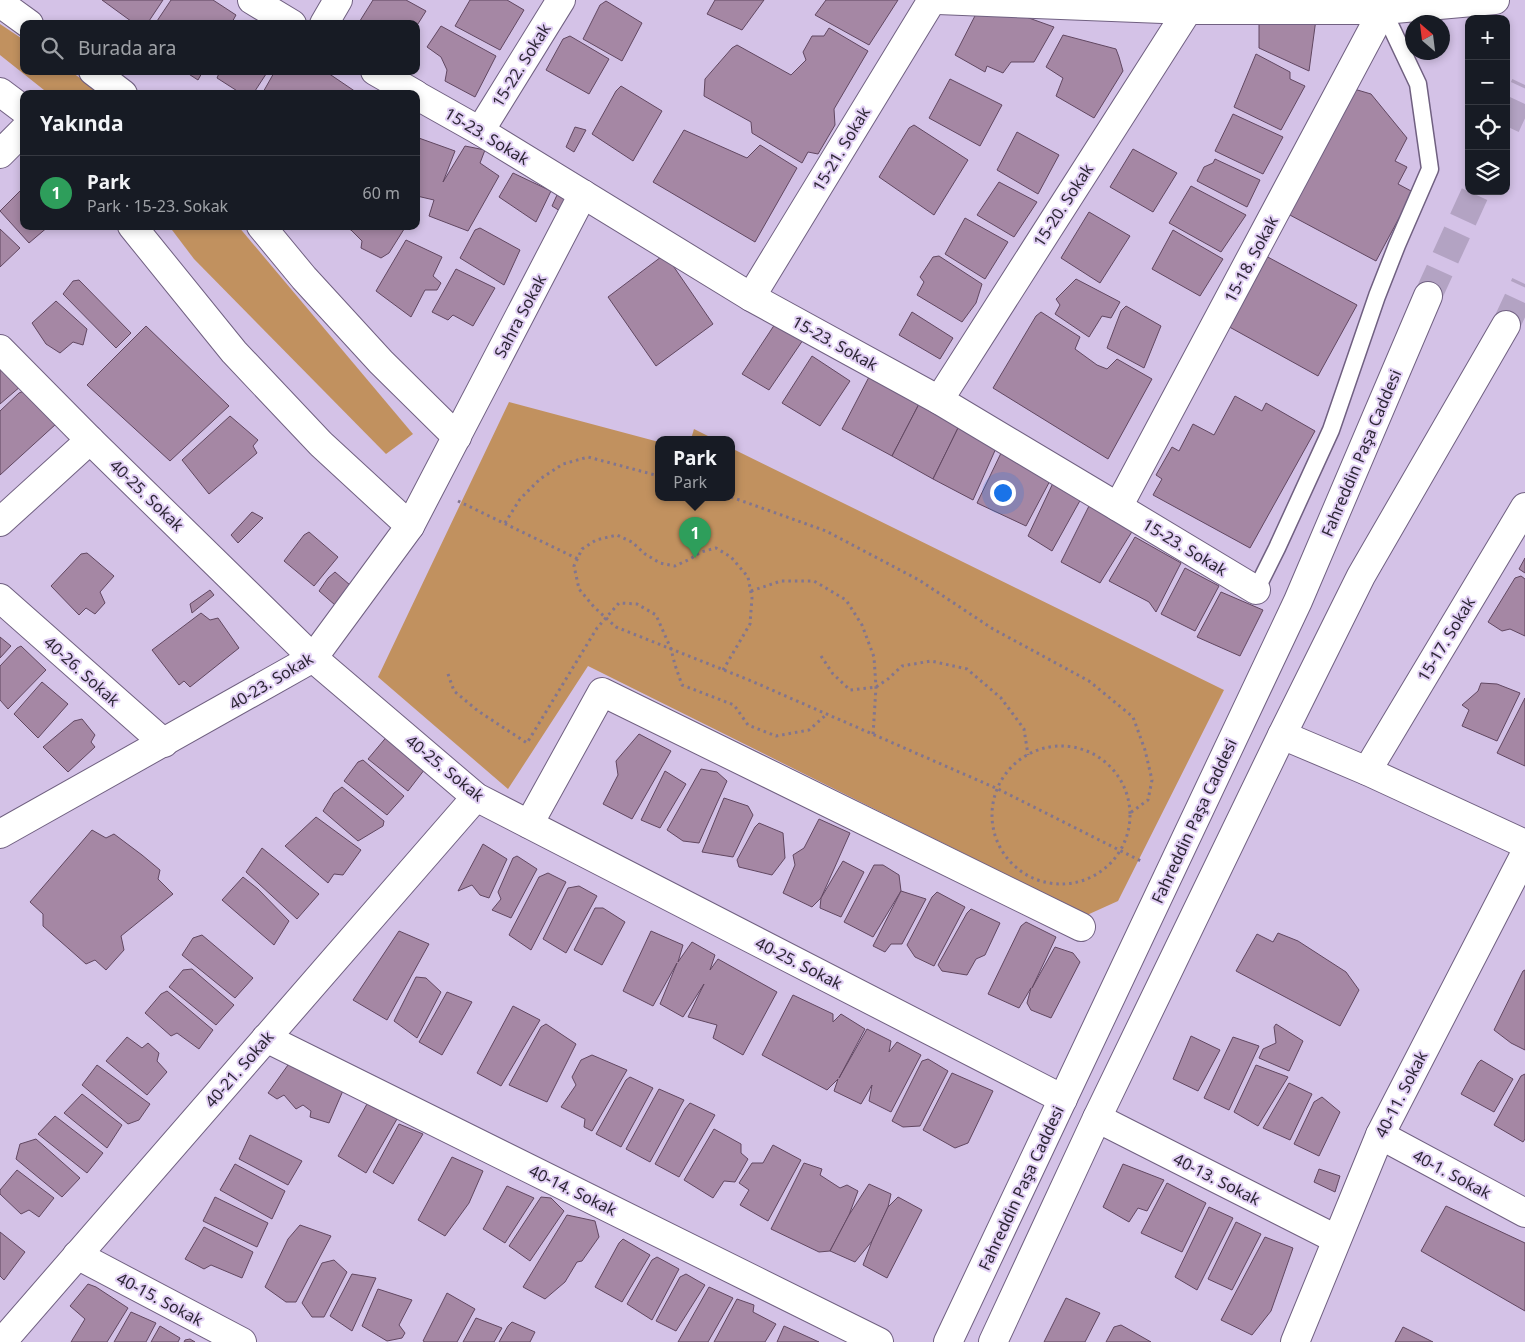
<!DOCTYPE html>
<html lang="tr">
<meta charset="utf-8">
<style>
:root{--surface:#171b24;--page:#20242c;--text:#f1f3f6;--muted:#9ea1a6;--line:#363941;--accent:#d93025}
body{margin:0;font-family:"Noto Sans",sans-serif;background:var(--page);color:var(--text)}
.controls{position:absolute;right:15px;top:15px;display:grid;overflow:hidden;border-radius:10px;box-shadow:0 2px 8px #0003}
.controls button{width:45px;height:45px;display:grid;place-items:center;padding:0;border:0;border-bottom:1px solid var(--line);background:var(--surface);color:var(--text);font:25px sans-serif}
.compass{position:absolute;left:1405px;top:15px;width:45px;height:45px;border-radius:50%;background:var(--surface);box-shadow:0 2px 8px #0003;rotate:332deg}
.you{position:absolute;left:1002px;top:492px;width:18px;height:18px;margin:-12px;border:4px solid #fff;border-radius:50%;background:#1a73e8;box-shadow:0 0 0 8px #1a73e833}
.badge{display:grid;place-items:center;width:32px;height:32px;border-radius:50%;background:var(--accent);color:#fff;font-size:16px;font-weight:700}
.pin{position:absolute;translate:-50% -41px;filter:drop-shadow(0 1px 2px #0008)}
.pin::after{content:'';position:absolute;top:26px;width:18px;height:15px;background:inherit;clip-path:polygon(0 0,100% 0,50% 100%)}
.popup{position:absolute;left:655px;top:436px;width:80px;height:65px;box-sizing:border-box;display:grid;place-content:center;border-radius:10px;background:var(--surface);filter:drop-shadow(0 1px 4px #0005);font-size:16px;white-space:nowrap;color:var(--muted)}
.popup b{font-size:19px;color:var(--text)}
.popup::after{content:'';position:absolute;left:50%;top:100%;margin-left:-10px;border:10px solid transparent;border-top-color:var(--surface)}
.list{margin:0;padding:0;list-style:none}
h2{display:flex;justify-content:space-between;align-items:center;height:65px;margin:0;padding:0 20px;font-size:21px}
h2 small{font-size:16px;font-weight:400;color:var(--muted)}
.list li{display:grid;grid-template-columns:32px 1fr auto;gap:15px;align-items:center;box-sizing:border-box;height:75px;padding:0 20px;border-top:1px solid var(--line)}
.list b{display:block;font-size:19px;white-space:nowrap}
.list p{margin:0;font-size:16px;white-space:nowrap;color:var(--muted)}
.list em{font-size:16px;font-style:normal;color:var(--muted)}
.icon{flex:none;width:28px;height:28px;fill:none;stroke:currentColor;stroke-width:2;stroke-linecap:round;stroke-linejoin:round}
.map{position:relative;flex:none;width:1525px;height:1342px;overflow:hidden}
.search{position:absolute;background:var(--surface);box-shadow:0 2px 8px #0003;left:20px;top:20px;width:400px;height:55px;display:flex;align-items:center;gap:12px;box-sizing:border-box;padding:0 18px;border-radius:10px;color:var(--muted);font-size:19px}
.panel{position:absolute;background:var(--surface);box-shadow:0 2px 8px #0003;left:20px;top:90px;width:400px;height:140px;border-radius:10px}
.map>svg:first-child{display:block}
</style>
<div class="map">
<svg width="1525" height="1342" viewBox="0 0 1525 1342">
<rect width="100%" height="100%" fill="#d4c2e7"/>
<g fill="#c1915f">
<path d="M0,24L24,40V71H70L103,94H49L0,55Z"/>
<path d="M169,226H238L413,434L386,454L194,259Z"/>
<path d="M509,402L659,442V497H731V448L1224,690L1118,901L1087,915L588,666L508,789L378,677Z"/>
<path d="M694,429L714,439H691Z"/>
</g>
<g fill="#a587a4" stroke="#614761">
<path d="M102,0H163L147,24H135Z"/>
<path d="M171,0H213L236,15L231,24H155Z"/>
<path d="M373,0H406L426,11L416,27V24H358Z"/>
<path d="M470,0H507L524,10L500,50L455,26Z"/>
<path d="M715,0H764L742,30L707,14Z"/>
<path d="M826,0H898L869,45L815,15Z"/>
<path d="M606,1L642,23L622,61L583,39L600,5Z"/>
<path d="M987,3L1054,27L1034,62H1011L1003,73L987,66L985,72L955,55L980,6Z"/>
<path d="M1316,19L1309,71L1259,48V24Z"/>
<path d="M441,26L496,56L475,97L445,81L447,70L441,57L427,47Z"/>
<path d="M829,28L868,51L834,109L835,125L818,154L808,152L802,163L752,133L751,122L704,96L705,79L732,48L737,45L791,75L806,60L803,52L812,36H824Z"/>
<path d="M1063,35L1116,49L1119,57L1123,71L1094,118L1056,96L1063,78L1046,67Z"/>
<path d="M570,36L609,59L589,94L546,70L563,39Z"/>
<path d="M1256,54L1290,72V79L1305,86L1281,130L1234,107Z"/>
<path d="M184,71H203L198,80Z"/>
<path d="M220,71H268L253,94H242L217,78Z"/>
<path d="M275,71H325L359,94H262Z"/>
<path d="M950,79L1002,105L980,146L929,118Z"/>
<path d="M621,86L662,111L633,161L592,134L616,91Z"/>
<path d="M1354,89L1371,94L1407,138L1395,161L1407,167L1398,184L1413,192L1376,261L1288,214Z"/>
<path d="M1233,114L1283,137L1263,174L1215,151Z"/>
<path d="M914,125L968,160L934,215L879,177L909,128Z"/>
<path d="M575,127L586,130L574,152L566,147Z"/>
<path d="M684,130L747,158L760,145L797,168L755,242L653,182Z"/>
<path d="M1017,132L1059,155L1038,194L997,170Z"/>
<path d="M416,137L455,151L443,182L465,146L485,150L480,163L499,176L468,231L429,216L434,200L417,196Z"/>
<path d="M1133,149L1177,173L1153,212L1110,187Z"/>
<path d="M1215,159L1260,180L1247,207L1197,181L1204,167L1213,163Z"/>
<path d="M513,173L551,191L536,222L499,197Z"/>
<path d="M999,182L1037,202L1014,237L977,215Z"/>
<path d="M1191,186L1246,215L1221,252L1169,223Z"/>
<path d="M24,187V226H49L29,243L0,211Z"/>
<path d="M557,195L572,203L565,214L552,206Z"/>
<path d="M1089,212L1130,236L1100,283L1061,258Z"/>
<path d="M965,218L1008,242L985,279L945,254Z"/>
<path d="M342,226H354L351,230L354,226H406L389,253L381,258L361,248L362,241L351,230Z"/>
<path d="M480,228L520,250L504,285L460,258L475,230Z"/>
<path d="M0,229L20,248L0,267Z"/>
<path d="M1173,230L1223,259L1200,296L1152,269Z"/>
<path d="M406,240L442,257L433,276L441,283L437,290H425L411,317L376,291Z"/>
<path d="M665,254L713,324L656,366L608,297Z"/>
<path d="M1264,255L1357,305L1318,376L1224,324Z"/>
<path d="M939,256L982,284L976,303L962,322L917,295L924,282L920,277L933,257Z"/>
<path d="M456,269L495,288L473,326L453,315L448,320L432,312Z"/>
<path d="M1076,279L1120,302L1111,318L1102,316L1089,337L1055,314L1060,305L1056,299Z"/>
<path d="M79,280L131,333L116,348L63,294L73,281Z"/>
<path d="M56,301L87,329L83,345L73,342L60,353L46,344L32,323Z"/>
<path d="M1126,306L1161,326L1144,368L1107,348L1121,311Z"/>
<path d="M912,312L953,338L940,359L899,335Z"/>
<path d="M1041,312L1080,337L1075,349L1097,365L1107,369L1117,359L1152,379L1108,459L993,388L1036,316Z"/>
<path d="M775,324L803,340L769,390L742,374Z"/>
<path d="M146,326L229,406L170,461L87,385Z"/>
<path d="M812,356L850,381L820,426L782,403Z"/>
<path d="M0,364L21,386L0,404Z"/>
<path d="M869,377L919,404L892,456L842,429Z"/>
<path d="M26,390L56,424L0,475V411L19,393Z"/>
<path d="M1235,396L1262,411L1266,403L1315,431L1250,548L1153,495L1162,479L1156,475L1172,447L1179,451L1193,424L1214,435Z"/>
<path d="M919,404L959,426L933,479L892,456Z"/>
<path d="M230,416L258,440L253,446L257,453L209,494L182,460Z"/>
<path d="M959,426L997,446L973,500L933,479Z"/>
<path d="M1002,451L1052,477L1026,526L977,503Z"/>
<path d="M1053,483L1082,497L1052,551L1028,536Z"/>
<path d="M1094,504L1133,530L1100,583L1061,562L1089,506Z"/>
<path d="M252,512L263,518L238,543L231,535Z"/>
<path d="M309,532L338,557L314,586L284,561L304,535Z"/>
<path d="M1135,537L1181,563L1156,612L1149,602L1109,581Z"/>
<path d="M87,553L114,576L100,592L105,603L95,614L86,608L79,615L51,586L81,554Z"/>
<path d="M1525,558V573L1519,569Z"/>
<path d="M1185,568L1219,586L1195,631L1161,614Z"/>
<path d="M335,572L350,585L335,605L319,591L328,578Z"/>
<path d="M1521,576L1525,579V636L1510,629L1502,631L1488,622L1515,578Z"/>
<path d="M210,590L214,595L192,613L190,604Z"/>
<path d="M1221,592L1263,610L1240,656L1197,637Z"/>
<path d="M201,613L210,620L218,618L239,648L190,687L184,681L179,685L152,650Z"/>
<path d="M0,637L11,646L0,658Z"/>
<path d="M21,646L46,670L8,709L0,700V666L17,648Z"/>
<path d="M42,682L68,704L38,738L14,714Z"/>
<path d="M1481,683L1497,684L1520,693L1497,741L1462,726L1469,710L1462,705L1478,691Z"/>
<path d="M1525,698V766L1497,753Z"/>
<path d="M82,719L95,735L91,742L95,747L68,772L43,747L74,721Z"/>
<path d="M389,734L428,765L408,791L368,759Z"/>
<path d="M639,734L671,751L632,819L603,804L618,775L616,761Z"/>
<path d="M363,760L404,796L387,815L344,781L358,762Z"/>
<path d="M701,769L717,772L727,781L699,843L683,841L667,830Z"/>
<path d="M665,771L686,784L660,828L641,820Z"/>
<path d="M342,787L384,821L383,826L358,841L323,811L334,793Z"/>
<path d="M724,798L748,806L753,815L733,857L702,852Z"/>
<path d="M316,817L361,850L343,875L334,874L328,883L285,846Z"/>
<path d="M819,819L850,833L821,898L812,907L783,893L795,865L793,855L804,848Z"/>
<path d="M759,823L783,833L785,858L772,875L739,867L737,860L755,827Z"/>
<path d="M92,830L106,838L114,834L142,855L160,870L158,879L173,894L121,936L124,950L106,970L95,960L86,964L43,926V914L30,902Z"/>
<path d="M483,844L507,859L489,898L480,895L472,885L458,891Z"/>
<path d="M262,848L319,894L297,919L246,872Z"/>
<path d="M517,856L537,869L511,918L492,910L501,899L498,892L513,858Z"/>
<path d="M843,861L864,872L841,917L820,908L821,898Z"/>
<path d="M874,865H883L899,875L901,891L873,937L844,922Z"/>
<path d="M548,873L566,882L531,950L509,935L539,877Z"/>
<path d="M243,877L258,889L289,921L274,945L222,900Z"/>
<path d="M579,886L597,896L566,953L543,939L568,888Z"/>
<path d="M901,891L926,899L902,944H891L885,952L873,946Z"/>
<path d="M937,892L965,907L934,966L915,957L907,945L932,897Z"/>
<path d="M595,908H603L625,922L602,965L574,950Z"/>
<path d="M971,909L1000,923L985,955L976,959L967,975L942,971L938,965L967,913Z"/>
<path d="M1026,922L1056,937L1032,988L1055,947L1073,953L1080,962L1051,1018L1031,1010L1027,1003L1031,988L1019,1008L988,994L1021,926Z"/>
<path d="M399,931L429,944L387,1020L353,1000Z"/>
<path d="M651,931L683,945L678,962L692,942L715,955L710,970L718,959L777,992L743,1055L713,1038L717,1025L688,1017L704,984L683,1017L660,1004L677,963L653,1006L623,991Z"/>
<path d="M1278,933L1298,941L1346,972L1359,990L1340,1026L1236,971L1257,934L1273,942Z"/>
<path d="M202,935L253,978L235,998L182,955L193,938Z"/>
<path d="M192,969L234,1005L216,1025L169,987L183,970Z"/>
<path d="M1525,970V1050L1511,1043L1494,1030L1523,971Z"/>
<path d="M416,977L426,978L441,992L417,1038L394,1021Z"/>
<path d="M167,991L213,1030L199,1049L177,1033L171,1036L145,1013L161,994Z"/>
<path d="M447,992L472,1002L442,1055L419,1042Z"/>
<path d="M793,995L833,1014V1022L841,1014L865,1029L839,1078L867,1029L891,1041L889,1052L897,1042L921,1055L891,1112L869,1101L872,1085L861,1104L834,1091L838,1079L827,1090L762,1055Z"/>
<path d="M513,1006L540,1020L501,1086L477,1073Z"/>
<path d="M546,1024L576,1044L547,1102L509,1085L541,1027Z"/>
<path d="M1276,1024L1303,1041L1289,1071L1259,1058L1263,1049L1276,1043L1274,1027Z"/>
<path d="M1191,1036L1220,1050L1198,1091L1173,1079Z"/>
<path d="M127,1037L142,1048L148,1043L159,1053L157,1061L167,1072L147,1095L106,1061Z"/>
<path d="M1233,1037L1259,1046L1229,1110L1204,1098Z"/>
<path d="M592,1055L627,1070L592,1131L584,1127L585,1119L561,1107L576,1085L572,1077L581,1060Z"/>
<path d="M928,1059L948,1071L920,1126L903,1127L892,1121L922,1061Z"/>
<path d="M1481,1060L1513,1079L1494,1112L1461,1094L1478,1063Z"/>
<path d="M296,1061L345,1086L329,1123L310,1117L311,1111L303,1105L296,1109L284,1095L277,1099L268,1093L288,1065Z"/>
<path d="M97,1065L150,1104L139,1120L128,1124L82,1085Z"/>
<path d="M1256,1065L1288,1077L1258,1126L1234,1112Z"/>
<path d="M952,1073L993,1091L968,1143L955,1148L923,1130Z"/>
<path d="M1525,1074V1139L1523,1142L1494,1125L1521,1076Z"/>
<path d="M630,1077L653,1088L621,1147L596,1134L626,1080Z"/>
<path d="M1289,1083L1312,1094L1290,1140L1263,1128Z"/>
<path d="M659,1089L684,1100L650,1162L626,1149Z"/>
<path d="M82,1094L122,1125L107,1148L64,1113Z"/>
<path d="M1322,1097L1340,1112L1319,1156L1294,1144L1314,1102Z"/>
<path d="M690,1103L715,1115L679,1177L655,1164L685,1109Z"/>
<path d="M367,1104L397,1119L366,1173L338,1156Z"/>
<path d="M55,1116L103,1153L87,1173L38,1134Z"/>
<path d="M399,1124L423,1134L393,1184L373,1172Z"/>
<path d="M714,1129L741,1144V1153L748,1159L735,1182L724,1181L713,1198L684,1180Z"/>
<path d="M250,1135L302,1161L288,1185L239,1159Z"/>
<path d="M36,1139L80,1178L62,1197L16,1159L20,1144Z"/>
<path d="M773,1145L801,1160L768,1221L740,1205L749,1190L739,1183L752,1163H763Z"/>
<path d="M452,1157L483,1171L469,1203L445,1236L418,1220Z"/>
<path d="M804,1163L822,1169L820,1175L840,1188L847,1185L858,1191L849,1215L830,1251L819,1252L771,1229Z"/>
<path d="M235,1164L285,1191L272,1219L220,1190Z"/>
<path d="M1123,1164L1164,1180L1147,1211L1138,1208L1129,1222L1103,1207Z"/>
<path d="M1319,1169L1340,1176L1335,1192L1314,1182Z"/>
<path d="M17,1170L54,1198L39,1217L29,1210L21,1214L0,1194V1190Z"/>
<path d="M1167,1183L1206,1203L1182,1252L1141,1233Z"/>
<path d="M869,1184L891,1194L888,1207L872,1241L855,1262L830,1251L849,1215Z"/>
<path d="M507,1186L534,1198L505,1243L483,1229Z"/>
<path d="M215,1197L268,1223L257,1247L203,1221Z"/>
<path d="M541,1197L551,1198L564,1211L530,1261L509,1246Z"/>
<path d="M898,1197L922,1210L887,1278L863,1265L872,1241L888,1207Z"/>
<path d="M1446,1206L1525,1243V1311L1421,1251Z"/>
<path d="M1209,1207L1233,1218L1197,1290L1175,1277Z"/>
<path d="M567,1215L595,1221L599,1237L582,1261L577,1262L565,1282L545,1299L523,1287Z"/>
<path d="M1236,1222L1261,1234L1232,1290L1208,1279Z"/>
<path d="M300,1225L331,1236L296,1302H286L265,1287L288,1239Z"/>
<path d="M204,1227L253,1252L242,1278L211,1265L204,1269L185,1259Z"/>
<path d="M0,1232L25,1252L4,1280L0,1276Z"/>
<path d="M1265,1237L1293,1248L1271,1311L1252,1335L1221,1320Z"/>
<path d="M623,1239L650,1255L622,1302L595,1287L619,1243Z"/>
<path d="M657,1257L679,1269L652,1320L627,1304L652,1260Z"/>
<path d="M334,1260L347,1272L324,1317H312L302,1303L322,1263Z"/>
<path d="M352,1274L376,1278L352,1331L330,1316Z"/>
<path d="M686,1274L705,1285L676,1331L656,1321L680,1277Z"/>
<path d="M88,1284L96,1287L128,1308L107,1342H71L85,1319L70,1306Z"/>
<path d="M709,1287L733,1298L708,1342H678Z"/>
<path d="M378,1289L412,1300L399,1325L405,1333L402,1338L387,1341L362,1326Z"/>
<path d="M447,1293L475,1309L457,1342H425L423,1341Z"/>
<path d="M1066,1298L1100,1313L1085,1342H1044Z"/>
<path d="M737,1299L754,1305L753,1312L776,1324L765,1342H714Z"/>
<path d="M131,1312L156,1323L146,1342H114Z"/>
<path d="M476,1318L502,1328L494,1342H463Z"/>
<path d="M512,1322L535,1332L530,1342H499L508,1326Z"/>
<path d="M1121,1325L1151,1342H1106L1114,1327Z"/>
<path d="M160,1326L180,1338L178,1342H151Z"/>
<path d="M784,1326L819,1342H777Z"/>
<path d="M1403,1327L1433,1342H1395Z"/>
<path d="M190,1339L195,1342H184L185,1340Z"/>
</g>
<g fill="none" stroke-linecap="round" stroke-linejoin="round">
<g stroke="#b3a3c3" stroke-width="28" stroke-dasharray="28 14" stroke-linecap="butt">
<path d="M1506,126L1525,85"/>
<path d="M1428,296L1476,191"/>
<path d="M1506,325L1525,284"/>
</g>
<g stroke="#706081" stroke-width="19">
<path id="service" d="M1256,590L1277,548L1331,430L1377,296L1397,245L1430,169L1418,84L1383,10"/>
</g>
<g stroke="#706081" stroke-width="30">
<g id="minor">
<path d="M252,0L292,24"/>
<path d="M938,0L1188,10H1383L1495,0"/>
<path d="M0,3L29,24"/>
<path d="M324,24L338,0"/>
<path d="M93,71L123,94"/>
<path d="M375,71L415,94"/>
<path d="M0,92L24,110"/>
<path d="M416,95L480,131L751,297L939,400L1118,507L1256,590"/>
<path d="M480,131L561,0"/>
<path d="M0,154L24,130"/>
<path d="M132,226L234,352L321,444L410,526"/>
<path d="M261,226L304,278L381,362L457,437"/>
<path d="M751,297L932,0"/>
<path d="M0,349L90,440L313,658L476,797L1063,1099"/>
<path d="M939,400L1188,10"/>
<path d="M1118,507L1383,10"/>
<path d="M0,522L90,440"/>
<path d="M0,598L164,743"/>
<path d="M1282,735L1367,771L1525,844"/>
<path d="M1367,771L1525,507"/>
<path d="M529,824L602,692L1081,927"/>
<path d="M0,834L313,658L410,526L583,194"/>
<path d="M266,1038L879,1342"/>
<path d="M1097,1118L1336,1239"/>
<path d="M1380,1135L1525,1213"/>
<path d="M77,1255L242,1342"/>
<path d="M2,1342L476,797"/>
<path d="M1295,1342L1380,1135L1525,854"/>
</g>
</g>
<g stroke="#706081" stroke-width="30">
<g id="primary">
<path d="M948,1342L1298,601L1428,296"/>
<path d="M993,1342L1097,1118L1282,735L1361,576L1506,325"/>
</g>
</g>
<g stroke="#82758f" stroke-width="3" stroke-dasharray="2.5 4" stroke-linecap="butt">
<path d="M731,497L826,531L919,580L993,629L1089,681L1133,717L1145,750L1152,780L1148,800L1130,813"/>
<path d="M458,501L578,559"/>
<path d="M505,523L520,499L540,479L563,464L588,457L659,476"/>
<path d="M751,591L781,581H814L846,600L862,625L874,657L876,687L873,735"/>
<path d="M821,656L833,674L850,690L876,687L888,679L902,666L931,661L967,669L1001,698L1024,729L1028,755"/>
<path d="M723,670L750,624L752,598L748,577L731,557L716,548L701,552L690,559L675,566L660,563L645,554L632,542L617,535L596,540L582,549L574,566L579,589L594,607L616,627L749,680L998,789L1141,861"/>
<path d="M448,674L454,691L478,711L527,743L597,628L619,603L637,604L656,615L671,649L675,665L682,685L734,705L748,725L776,736L809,730L827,714"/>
<circle cx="1061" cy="815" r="69"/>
</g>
<use href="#service" stroke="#fff" stroke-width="16"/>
<use href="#minor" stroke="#fff" stroke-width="28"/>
<use href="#primary" stroke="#fff" stroke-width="28"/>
</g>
<g text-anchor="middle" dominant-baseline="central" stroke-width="4" stroke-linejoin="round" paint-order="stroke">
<g font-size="16" fill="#2d2635" stroke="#e1cff4">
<text transform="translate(521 65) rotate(-58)">15-22. Sokak</text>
<text transform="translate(487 136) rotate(31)">15-23. Sokak</text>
<text transform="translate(841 149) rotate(-59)">15-21. Sokak</text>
<text transform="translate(1063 205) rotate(-57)">15-20. Sokak</text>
<text transform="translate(1251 259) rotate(-62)">15-18. Sokak</text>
<text transform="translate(520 316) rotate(-62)">Sahra Sokak</text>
<text transform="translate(835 343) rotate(29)">15-23. Sokak</text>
<text transform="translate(1361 453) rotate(-67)">Fahreddin Paşa Caddesi</text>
<text transform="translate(147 495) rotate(44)">40-25. Sokak</text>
<text transform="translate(1185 547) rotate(31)">15-23. Sokak</text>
<text transform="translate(1446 639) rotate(-59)">15-17. Sokak</text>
<text transform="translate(82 671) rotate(42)">40-26. Sokak</text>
<text transform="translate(271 681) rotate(-31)">40-23. Sokak</text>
<text transform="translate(445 768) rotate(39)">40-25. Sokak</text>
<text transform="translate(1194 821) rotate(-65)">Fahreddin Paşa Caddesi</text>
<text transform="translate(799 963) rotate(27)">40-25. Sokak</text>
<text transform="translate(239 1069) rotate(-49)">40-21. Sokak</text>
<text transform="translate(1401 1094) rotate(-63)">40-11. Sokak</text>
<text transform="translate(1452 1174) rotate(28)">40-1. Sokak</text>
<text transform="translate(1217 1179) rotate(27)">40-13. Sokak</text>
<text transform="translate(1021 1188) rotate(-65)">Fahreddin Paşa Caddesi</text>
<text transform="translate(573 1190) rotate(26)">40-14. Sokak</text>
<text transform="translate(160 1299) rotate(28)">40-15. Sokak</text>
</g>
</g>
</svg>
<div class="controls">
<button>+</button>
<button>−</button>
<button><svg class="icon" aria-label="locate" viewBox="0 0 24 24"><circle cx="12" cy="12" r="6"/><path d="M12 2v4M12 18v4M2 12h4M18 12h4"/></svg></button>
<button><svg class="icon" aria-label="layers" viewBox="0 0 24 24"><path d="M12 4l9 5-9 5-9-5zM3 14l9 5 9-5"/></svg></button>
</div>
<svg class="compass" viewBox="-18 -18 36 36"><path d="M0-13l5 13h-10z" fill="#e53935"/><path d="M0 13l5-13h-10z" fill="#9ea1a6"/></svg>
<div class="you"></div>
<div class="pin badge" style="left:695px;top:558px;background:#2e9e5b">1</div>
<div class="popup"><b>Park</b>Park</div>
<div class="search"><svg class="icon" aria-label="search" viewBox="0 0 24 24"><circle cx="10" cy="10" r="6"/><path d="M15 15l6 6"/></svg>Burada ara</div>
<section class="panel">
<h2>Yakında<small></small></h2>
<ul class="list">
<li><span class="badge" style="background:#2e9e5b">1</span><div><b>Park</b><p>Park · 15-23. Sokak</p></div><em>60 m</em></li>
</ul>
</section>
</div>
